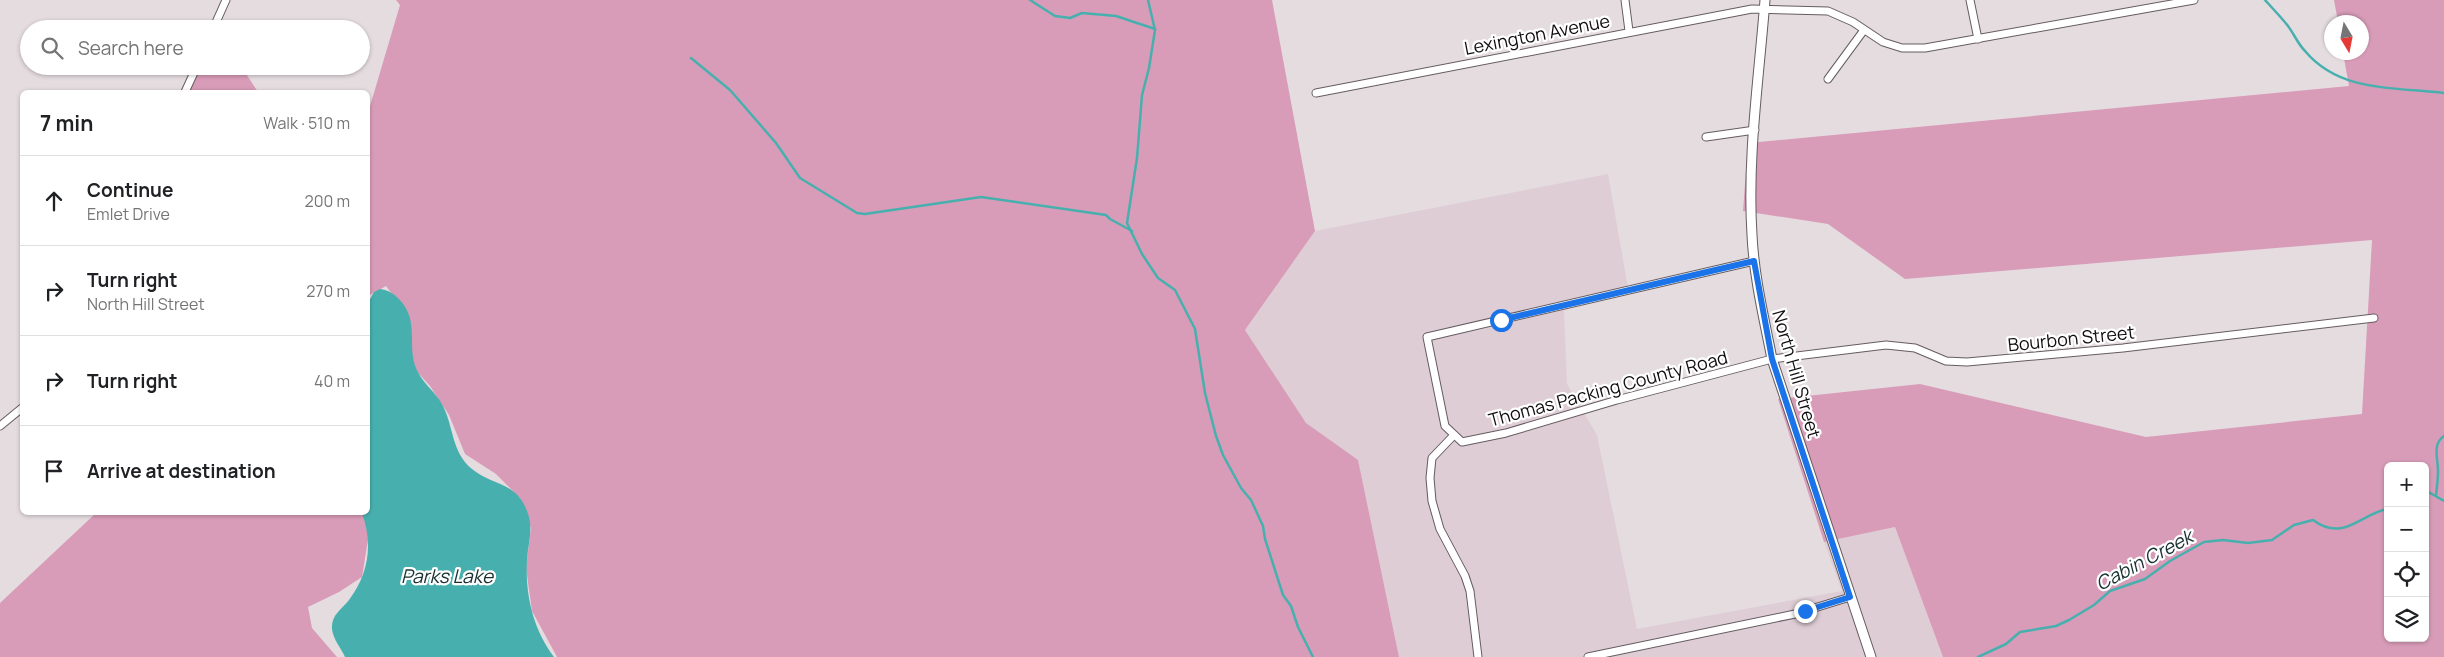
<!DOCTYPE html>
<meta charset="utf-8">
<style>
:root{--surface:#fff;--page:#f6f6f6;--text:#202124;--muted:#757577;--line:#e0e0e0}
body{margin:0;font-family:Manrope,sans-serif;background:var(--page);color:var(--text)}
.controls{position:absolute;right:15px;bottom:15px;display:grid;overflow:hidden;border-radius:8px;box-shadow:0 1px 4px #0004}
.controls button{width:45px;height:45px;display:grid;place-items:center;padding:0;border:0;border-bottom:1px solid var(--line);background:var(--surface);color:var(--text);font:25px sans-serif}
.compass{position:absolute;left:2324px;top:15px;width:45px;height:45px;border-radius:50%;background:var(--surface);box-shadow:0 1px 4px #0004;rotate:170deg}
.stop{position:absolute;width:15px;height:15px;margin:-11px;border:4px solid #1a73e8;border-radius:50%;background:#fff}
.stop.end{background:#1a73e8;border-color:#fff;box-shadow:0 1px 5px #0008}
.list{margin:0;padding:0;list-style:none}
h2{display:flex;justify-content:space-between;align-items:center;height:65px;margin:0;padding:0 20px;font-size:21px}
h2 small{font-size:16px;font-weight:400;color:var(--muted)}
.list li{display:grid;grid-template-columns:32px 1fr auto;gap:15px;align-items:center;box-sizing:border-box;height:90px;padding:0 20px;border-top:1px solid var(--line)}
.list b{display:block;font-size:19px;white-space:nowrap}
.list p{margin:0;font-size:16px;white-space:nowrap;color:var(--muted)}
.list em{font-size:16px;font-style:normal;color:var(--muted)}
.icon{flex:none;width:28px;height:28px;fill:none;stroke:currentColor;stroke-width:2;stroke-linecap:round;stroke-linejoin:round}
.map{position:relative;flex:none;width:2444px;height:657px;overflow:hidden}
.search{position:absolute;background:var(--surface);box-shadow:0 1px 4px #0004;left:20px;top:20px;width:350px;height:55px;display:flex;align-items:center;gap:12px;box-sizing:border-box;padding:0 18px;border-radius:28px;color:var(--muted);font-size:19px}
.panel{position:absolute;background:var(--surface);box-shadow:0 1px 4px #0004;left:20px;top:90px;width:350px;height:425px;border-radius:8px}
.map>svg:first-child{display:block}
</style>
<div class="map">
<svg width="2444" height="657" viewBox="0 0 2444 657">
<rect width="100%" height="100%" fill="#e5dce0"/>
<path fill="#decdd5" d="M1608,174L1629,294L1564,310L1567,384L1597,435L1637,629L1842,591L1824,542L1895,527L1943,657H1399L1358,461L1306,423L1245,330L1315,231Z"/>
<g fill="#d89cb8" fill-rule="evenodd">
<path d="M396,0H1272L1315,231L1245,330L1306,423L1358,460L1399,657H557L532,611L526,568L531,528L520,498L496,474L465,454L449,415L430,386L410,364L405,312L386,286L368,296V113L400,5Z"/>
<path d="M2334,0H2444V657H1943L1895,527L1824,542L1778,399L1920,384L2146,437L2362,414L2372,240L1905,279L1828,224L1743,211L1748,143L2349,86L2343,53L2362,52V22H2338ZM2388,466H2425V638H2388Z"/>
<path d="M197,66H241L258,92H185Z"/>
<path d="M96,513H365L370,527L362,577L339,592L308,607L312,628L337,657H0V603Z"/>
</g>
<path fill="#47b0ae" d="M380,289C388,290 393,293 399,299C422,323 404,349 419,374C425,385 436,393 442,404C454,426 451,452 472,469C492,486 516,481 527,511C534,528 528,543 527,560C525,595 533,629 554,657H345C341,648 333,639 332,629C331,615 341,610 349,600C369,573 373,544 362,513L368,512V303L374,292Z"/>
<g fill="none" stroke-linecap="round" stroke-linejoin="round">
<g stroke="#47b0ae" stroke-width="2.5">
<path d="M1030,0L1055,16L1070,18L1082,13L1116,16L1155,29"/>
<path d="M1148,0L1155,30L1149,68L1142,95L1137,158L1127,223L1142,254L1158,278L1175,290L1195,329L1205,393L1216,436L1223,455L1241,488L1251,500L1263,526L1265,539L1283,595L1291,606L1298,627L1313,657"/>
<path d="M2265,0C2273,9 2281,17 2288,26C2294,34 2298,44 2305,51C2340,93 2396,87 2444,93"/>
<path d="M691,58L730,90L776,143L800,178L857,213L865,214L981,197L1106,215L1110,219L1132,231"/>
<path d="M2425,490L2444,501"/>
<path d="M2436,495C2437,487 2438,479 2438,471C2438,459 2432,444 2444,436"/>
<path d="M1978,657L2006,644L2020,632L2056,626L2069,620L2094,605L2110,591L2145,579L2170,561L2204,542L2223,540L2248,543L2272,540L2294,525L2313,520C2344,543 2361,513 2388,509"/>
</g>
<g stroke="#645c60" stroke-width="9">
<g id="minor">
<path d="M1625,0L1629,31"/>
<path d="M1970,0L1978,39"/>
<path d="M213,29L226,0"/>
<path d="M1828,79L1864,30"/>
<path d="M185,92L197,66"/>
<path d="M1316,93L1752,9L1828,11L1853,22L1883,42L1902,48H1925L2194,0"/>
<path d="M1706,137L1755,130"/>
<path d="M1754,261L1427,337L1445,426L1462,442L1506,433L1617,400L1772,359L1886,345L1915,348L1946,361L1967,362L2123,348L2374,318"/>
<path d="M0,426L22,408"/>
<path d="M1454,435L1432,458L1430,478L1432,501L1440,529L1465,576L1470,591L1478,657"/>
<path d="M1588,657L1795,614L1850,597"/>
</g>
</g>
<g stroke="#645c60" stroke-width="11">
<path id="tertiary" d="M1765,0C1759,78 1747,157 1752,235C1754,277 1764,318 1772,359L1871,657"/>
</g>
<use href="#minor" stroke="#fff" stroke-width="7"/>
<use href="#tertiary" stroke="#fff" stroke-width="9"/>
</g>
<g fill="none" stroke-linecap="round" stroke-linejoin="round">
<path stroke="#1a73e8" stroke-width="6" d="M1501,320L1754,261L1772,359L1850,597L1805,611"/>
</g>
<g text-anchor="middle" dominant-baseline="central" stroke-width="4.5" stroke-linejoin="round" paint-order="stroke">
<g font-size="18" fill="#100d0e" stroke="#fff">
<text transform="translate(1537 34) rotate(-11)">Lexington Avenue</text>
<text transform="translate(2071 338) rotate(-6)">Bourbon Street</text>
<text transform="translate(1797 374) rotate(74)">North Hill Street</text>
<text transform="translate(1608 388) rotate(-15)">Thomas Packing County Road</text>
</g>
<g font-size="19" font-style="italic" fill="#183030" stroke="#fff">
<text transform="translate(2144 560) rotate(-28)">Cabin Creek</text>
<text x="447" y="576">Parks Lake</text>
</g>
</g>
</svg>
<div class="controls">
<button>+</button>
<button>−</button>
<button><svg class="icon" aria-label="locate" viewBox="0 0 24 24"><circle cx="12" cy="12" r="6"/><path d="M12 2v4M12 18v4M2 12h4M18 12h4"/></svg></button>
<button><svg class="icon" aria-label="layers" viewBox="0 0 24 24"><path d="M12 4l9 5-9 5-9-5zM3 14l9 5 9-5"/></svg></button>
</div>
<svg class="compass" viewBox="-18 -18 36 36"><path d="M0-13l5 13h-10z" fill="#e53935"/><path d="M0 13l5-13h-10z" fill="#757577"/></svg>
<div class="stop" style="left:1501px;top:320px"></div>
<div class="stop end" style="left:1805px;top:611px"></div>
<div class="search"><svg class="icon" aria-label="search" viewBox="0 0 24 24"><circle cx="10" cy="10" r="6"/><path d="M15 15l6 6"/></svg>Search here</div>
<section class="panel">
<h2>7 min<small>Walk · 510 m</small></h2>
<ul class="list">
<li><svg class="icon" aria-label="ahead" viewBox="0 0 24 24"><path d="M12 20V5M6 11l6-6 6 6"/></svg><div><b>Continue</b><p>Emlet Drive</p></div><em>200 m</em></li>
<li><svg class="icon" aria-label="right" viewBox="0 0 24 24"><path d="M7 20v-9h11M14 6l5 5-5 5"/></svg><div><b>Turn right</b><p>North Hill Street</p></div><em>270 m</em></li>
<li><svg class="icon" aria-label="right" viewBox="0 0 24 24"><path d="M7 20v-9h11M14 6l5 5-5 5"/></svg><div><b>Turn right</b></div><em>40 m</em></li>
<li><svg class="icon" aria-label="arrive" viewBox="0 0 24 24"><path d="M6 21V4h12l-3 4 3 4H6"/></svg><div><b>Arrive at destination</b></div></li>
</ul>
</section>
</div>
